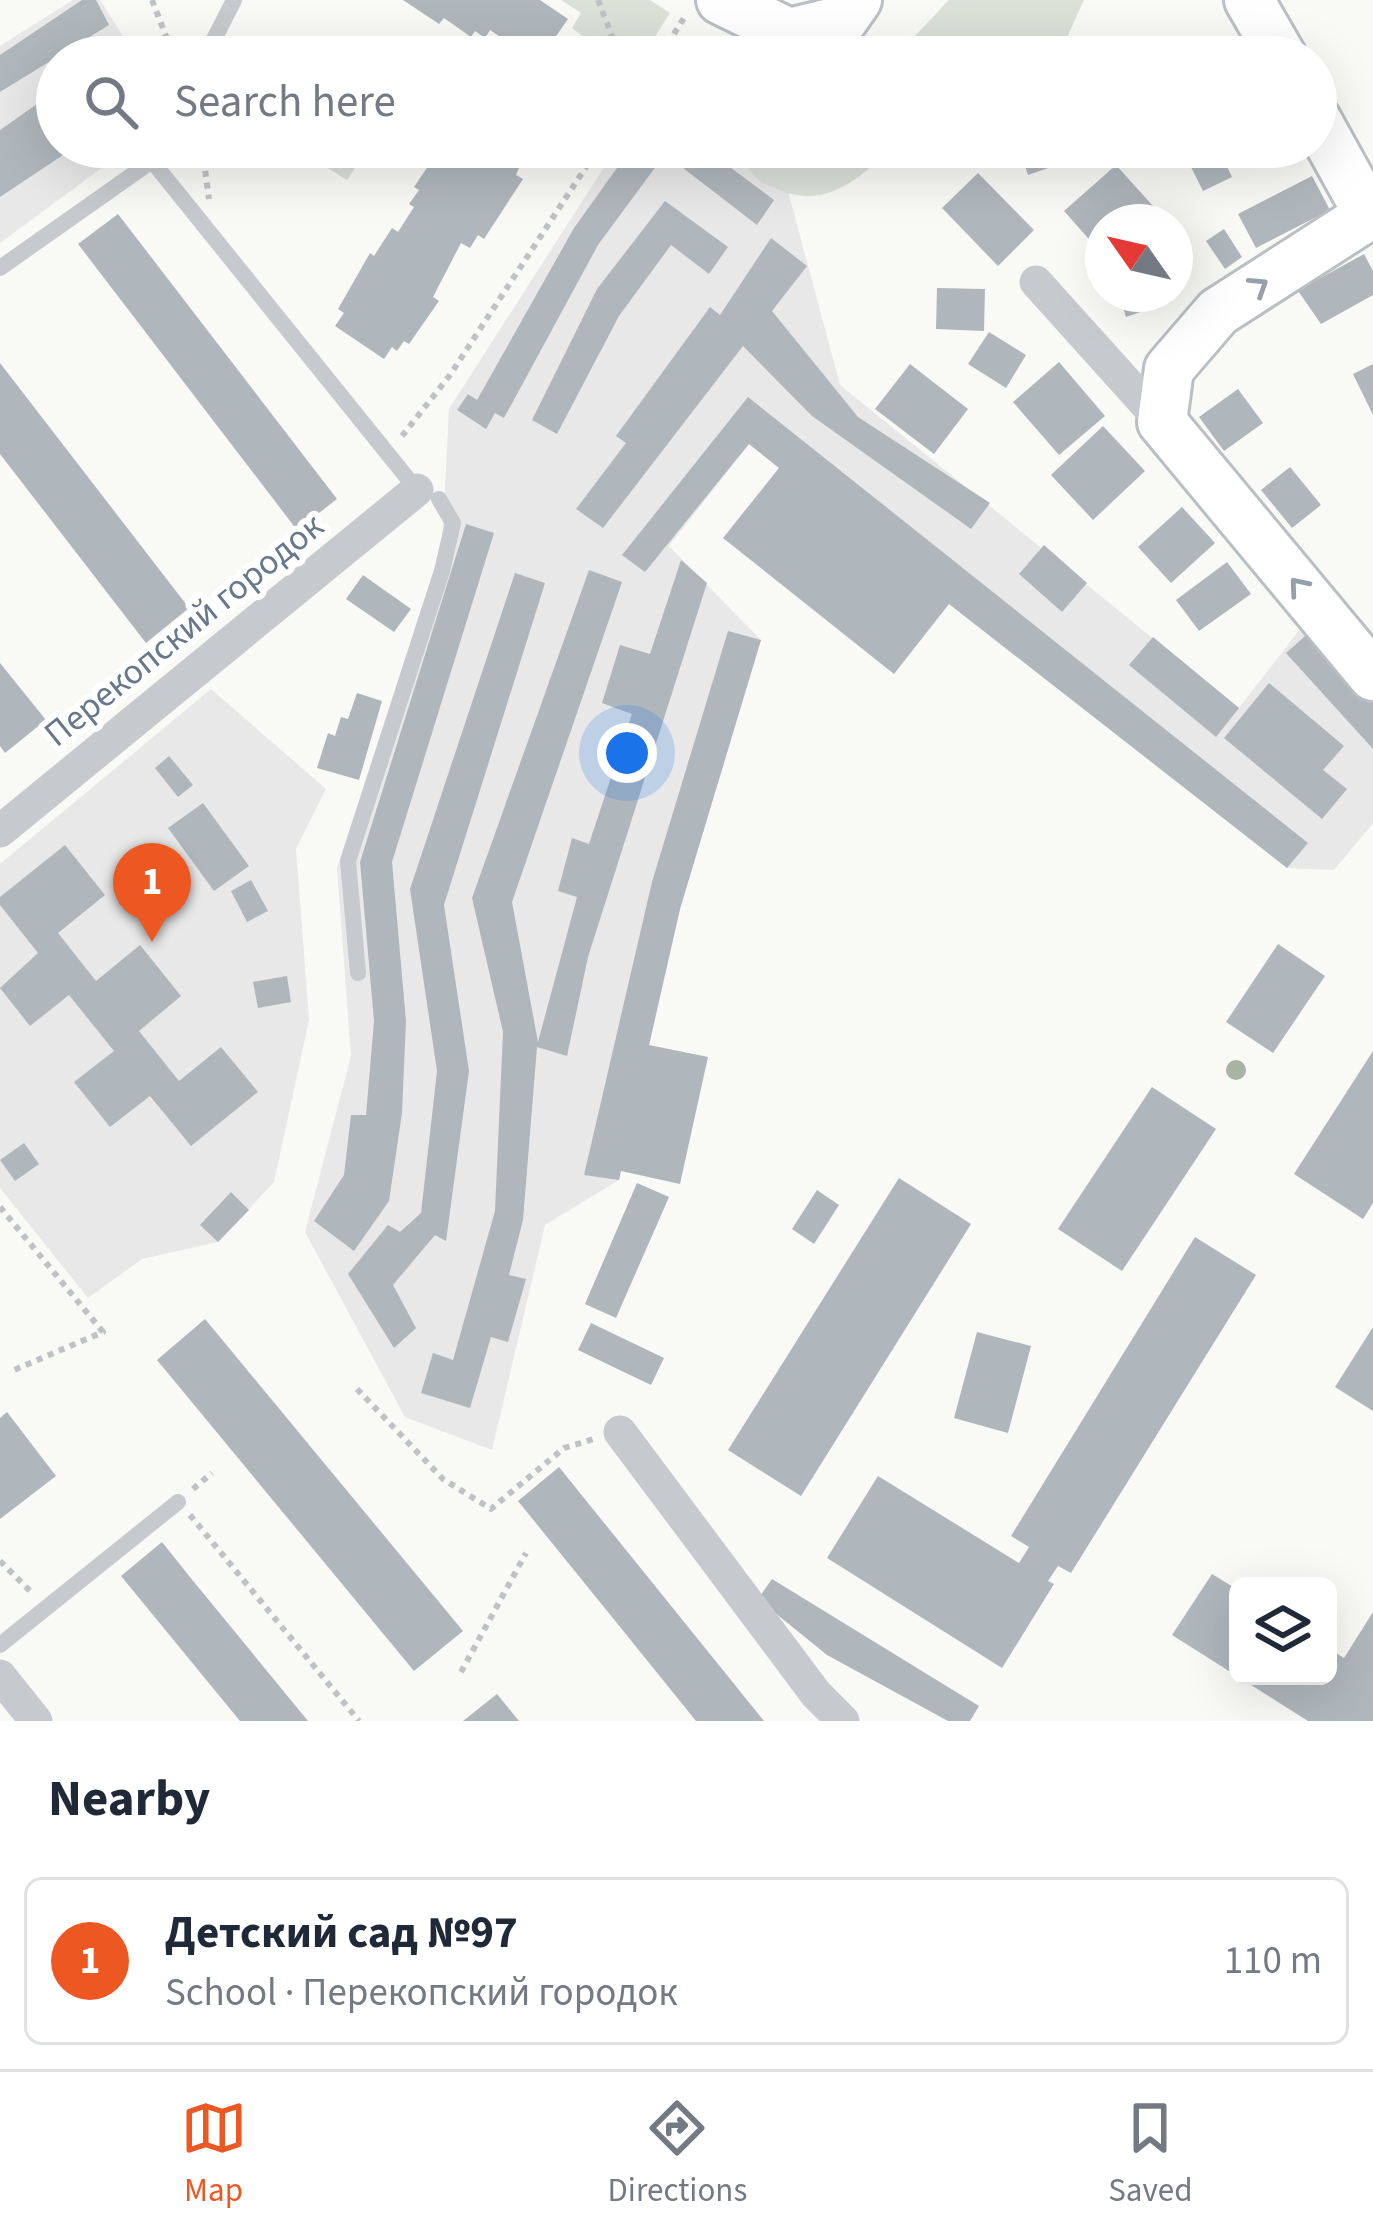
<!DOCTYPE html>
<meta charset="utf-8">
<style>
:root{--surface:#fff;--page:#f6f6f7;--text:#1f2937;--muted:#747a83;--line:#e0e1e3;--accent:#ed5722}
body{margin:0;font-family:"Source Sans 3",sans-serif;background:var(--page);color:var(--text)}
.controls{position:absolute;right:36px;bottom:36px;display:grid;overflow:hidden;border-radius:18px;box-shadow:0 12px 48px #0002}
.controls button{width:108px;height:108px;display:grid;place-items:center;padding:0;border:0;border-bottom:3px solid var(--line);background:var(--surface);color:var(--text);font:60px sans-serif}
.compass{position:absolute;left:1085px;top:204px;width:108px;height:108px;border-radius:50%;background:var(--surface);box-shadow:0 12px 48px #0002;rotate:304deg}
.you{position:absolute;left:627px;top:753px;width:42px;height:42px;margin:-30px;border:9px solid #fff;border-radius:50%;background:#1a73e8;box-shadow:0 0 0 18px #1a73e833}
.badge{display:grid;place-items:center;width:78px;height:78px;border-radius:50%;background:var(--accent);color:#fff;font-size:39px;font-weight:700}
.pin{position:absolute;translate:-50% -99px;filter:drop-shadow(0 3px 6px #0008)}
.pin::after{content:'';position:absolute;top:63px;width:42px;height:36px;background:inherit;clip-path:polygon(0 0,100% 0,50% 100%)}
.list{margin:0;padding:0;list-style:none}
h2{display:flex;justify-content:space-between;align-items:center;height:156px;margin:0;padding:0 48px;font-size:51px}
h2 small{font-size:39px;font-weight:400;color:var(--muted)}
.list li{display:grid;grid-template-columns:78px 1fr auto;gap:36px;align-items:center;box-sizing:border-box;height:168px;margin:0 24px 24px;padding:0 24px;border:3px solid var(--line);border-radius:18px}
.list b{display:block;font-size:45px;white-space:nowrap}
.list p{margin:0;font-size:39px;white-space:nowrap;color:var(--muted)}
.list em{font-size:39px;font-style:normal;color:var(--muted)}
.icon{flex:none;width:66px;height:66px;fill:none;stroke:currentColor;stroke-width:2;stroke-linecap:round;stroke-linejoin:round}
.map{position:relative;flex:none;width:1373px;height:1721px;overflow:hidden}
.search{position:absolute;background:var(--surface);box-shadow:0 12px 48px #0002;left:36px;right:36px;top:36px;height:132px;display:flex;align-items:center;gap:30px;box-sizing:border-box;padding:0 42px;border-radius:66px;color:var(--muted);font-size:45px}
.sheet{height:348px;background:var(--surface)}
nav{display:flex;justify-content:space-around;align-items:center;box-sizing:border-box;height:168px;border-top:3px solid var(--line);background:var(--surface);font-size:33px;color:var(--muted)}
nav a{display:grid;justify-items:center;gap:6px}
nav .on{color:var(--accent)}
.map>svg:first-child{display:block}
</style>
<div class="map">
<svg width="1373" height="1721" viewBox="0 0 1373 1721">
<rect width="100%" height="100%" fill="#f9f9f6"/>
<g fill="#e7e8e7">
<path d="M73,0H100L136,57H57V147H130L0,243V46Z"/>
<path d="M617,147H726L788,191L840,385L1239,708L1307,620L1373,690V823L1334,870L1287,868L749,444L669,546L761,640L680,909L619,1180L545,1225L492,1450L405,1417L305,1232L351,1056L337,868L442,545L449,409Z"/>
<path d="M211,689L326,789L296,849L309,1020L274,1182L218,1242L142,1259L88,1298L0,1188V864Z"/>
</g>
<g fill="#dae1d7">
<path d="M561,0H650L670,13L642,57H610L572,28L581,13Z"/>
<path d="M949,0H1084L1058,57H895Z"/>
<path d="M294,147H369L347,180Z"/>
<path d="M751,147L818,154L832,147H893C861,177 829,207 785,192C766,185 758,183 747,166Z"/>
</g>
<g fill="#afb7bd">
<path d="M82,0H96L109,25L0,92V55Z"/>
<path d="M403,0H540L568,19L554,39L564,45L570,37L601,57H517L521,51L490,30L485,38L475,31L471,37L444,18L439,24Z"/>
<path d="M57,90V147H75L0,197V130Z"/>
<path d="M441,147H528L516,175L523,179L484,239L478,235L470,248L461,243L433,297L439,301L409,344L404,341L397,351L392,347L384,359L335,326L344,313L338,309L370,253L374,256L392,228L398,232L414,207L409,204L419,190L414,187Z"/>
<path d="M632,147H703L774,200L757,225L665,154L598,245L504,418L495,413L486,429L457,410L468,394L477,400L574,228Z"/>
<path d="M1019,147H1070L1074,159L1028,175Z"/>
<path d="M1206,147H1218L1232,177L1203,191L1186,157Z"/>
<path d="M1116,165L1153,206L1135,222H1103V255L1064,211Z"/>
<path d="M978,173L1034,230L998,266L942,208Z"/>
<path d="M1312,176L1330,210L1256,248L1238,214Z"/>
<path d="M665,201L728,247L709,274L671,245L619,316L557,434L532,420L597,289Z"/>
<path d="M118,214L337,499L297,530L78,244Z"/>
<path d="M1224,229L1242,257L1225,269L1206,241Z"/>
<path d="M771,238L807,266L772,311L858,417L990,503L971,529L812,416L743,346L603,528L576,509L626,443L616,436L710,307L720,315Z"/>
<path d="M1364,254L1373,271V295L1321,324L1294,285L1312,276L1315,281Z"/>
<path d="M937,288L985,289L984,331L936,329Z"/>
<path d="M1119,294H1170L1172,301L1126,317Z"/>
<path d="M989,332L1026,355L1006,388L968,364Z"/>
<path d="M1059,362L1105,416L1059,455L1013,402Z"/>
<path d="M0,363L189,608L146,643L0,454Z"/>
<path d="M910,364L968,409L934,454L875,409Z"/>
<path d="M1373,364V415L1353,374Z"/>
<path d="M1238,389L1263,423L1224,451L1199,417Z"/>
<path d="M748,397L1308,843L1287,868L949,604L894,674L723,538L779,468L749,444L645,572L622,555Z"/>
<path d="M1103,426L1145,471L1093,520L1051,475Z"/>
<path d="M1290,467L1321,505L1292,528L1261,490Z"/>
<path d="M1182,507L1215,543L1171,583L1138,547Z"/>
<path d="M466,524L494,533L392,862L406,1021L402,1113L389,1201L354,1251L314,1221L344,1175L351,1115H366L374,1021L360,862Z"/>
<path d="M1044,545L1087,583L1062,612L1019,574Z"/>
<path d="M681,560L707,583L588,957L567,1056L537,1047L523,1220L509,1275L526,1279L508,1342L491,1337L470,1408L421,1393L433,1353L453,1360L495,1211L503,1032L472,898L589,570L622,582L512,902L538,1042L577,897L558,891L572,838L589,844L632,714L602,703L620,645L650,654Z"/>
<path d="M1227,562L1251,594L1199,631L1176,600Z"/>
<path d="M515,573L545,583L444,905L469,1071L446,1241L435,1235L393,1285L416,1328L394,1348L348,1274L388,1225L400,1232L421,1213L437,1071L410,889Z"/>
<path d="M363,575L411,609L394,632L346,599Z"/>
<path d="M1312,630L1373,698V749L1286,653Z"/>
<path d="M728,631L761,640L680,909L649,1045L708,1057L680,1184L621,1171L619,1180L584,1175L652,882Z"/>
<path d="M1153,637L1239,708L1216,737L1129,665Z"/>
<path d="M0,663L46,720L5,753L0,746Z"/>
<path d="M1269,683L1344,746L1323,770L1347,789L1322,819L1224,738Z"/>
<path d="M357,693L382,701L359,780L317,768L328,733L335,736L341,717L348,719Z"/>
<path d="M169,756L193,785L178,797L155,768Z"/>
<path d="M203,803L249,866L214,891L168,828Z"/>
<path d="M65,845L105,895L58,933L96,981L140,945L181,996L139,1031L179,1081L221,1047L258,1092L191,1146L150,1096L110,1127L74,1082L114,1051L69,995L30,1026L0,988L38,953L0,905V897Z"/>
<path d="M251,880L268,911L247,922L231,891Z"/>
<path d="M1278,944L1325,976L1273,1053L1226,1022Z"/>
<path d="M287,976L291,1002L258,1008L253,982Z"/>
<path d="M1373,1051V1203L1363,1219L1294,1174Z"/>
<path d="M1152,1087L1216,1129L1122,1271L1058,1229Z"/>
<path d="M24,1143L39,1164L15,1181L0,1160Z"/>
<path d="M899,1178L971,1224L801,1496L728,1450Z"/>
<path d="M637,1183L669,1197L616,1318L585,1304Z"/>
<path d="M817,1190L839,1205L814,1244L792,1229Z"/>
<path d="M231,1192L249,1210L218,1242L200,1225Z"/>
<path d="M1195,1237L1256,1275L1071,1573L1058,1566L1048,1581L1054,1584L1002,1668L827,1558L878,1476L1019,1563L1029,1547L1011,1536Z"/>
<path d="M205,1319L463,1631L414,1671L157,1360Z"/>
<path d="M591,1323L664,1358L651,1385L578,1350Z"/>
<path d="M1373,1327V1411L1335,1387Z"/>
<path d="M977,1332L1031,1346L1008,1433L954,1418Z"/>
<path d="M7,1412L56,1476L0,1519V1418Z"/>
<path d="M559,1467L764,1721H696L629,1638L518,1501Z"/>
<path d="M162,1542L194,1582L308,1721H240L121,1576Z"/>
<path d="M1212,1574L1238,1590V1676H1328V1648L1344,1658L1373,1612V1721H1308L1172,1635Z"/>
<path d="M772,1579L979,1706L970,1721H948L827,1655L758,1599Z"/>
<path d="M497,1694L519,1721H463Z"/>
</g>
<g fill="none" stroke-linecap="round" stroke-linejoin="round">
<g stroke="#babfc4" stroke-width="54">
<g id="secondary">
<path d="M721,0L789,33L843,20L857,0"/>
<path d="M1249,0L1282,57"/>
<path d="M1316,119L1369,215L1218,312L1169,369L1162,422L1373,676"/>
</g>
</g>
<g stroke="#bfc2c4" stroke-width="6" stroke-dasharray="6 6" stroke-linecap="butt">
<path d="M152,0L174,57"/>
<path d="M598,0L620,57"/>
<path d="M661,54L686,15"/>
<path d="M493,57L505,40"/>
<path d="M659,57L718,39"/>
<path d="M202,147L209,199"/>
<path d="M402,436L450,375L599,147"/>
<path d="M0,1207L103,1332L14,1370"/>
<path d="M357,1389L443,1479L491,1509L564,1448L594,1439"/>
<path d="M193,1489L212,1473"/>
<path d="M190,1515L359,1721"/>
<path d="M0,1561L31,1592"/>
<path d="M461,1672L526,1553"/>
</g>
<g stroke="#c6cace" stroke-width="16">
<path d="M205,57L234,0"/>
<path d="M152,161L417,490"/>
<path d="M0,268L152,161L159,147"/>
<path d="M358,973L348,861L442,571L453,523L439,499"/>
<path d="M0,1645L178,1502"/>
</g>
<g stroke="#c6cace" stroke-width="33">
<path d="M1036,282L1162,422"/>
<path d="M0,831L417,490"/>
<path d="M620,1432L816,1694L843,1721"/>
<path d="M0,1676L36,1721"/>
</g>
<use href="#secondary" stroke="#fff" stroke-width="48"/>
</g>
<circle fill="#a8b3a4" cx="1236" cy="1070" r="10"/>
<defs><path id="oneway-chevron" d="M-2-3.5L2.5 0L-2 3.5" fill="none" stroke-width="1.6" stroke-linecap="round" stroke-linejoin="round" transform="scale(3)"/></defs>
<g stroke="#94a0ac">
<use href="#oneway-chevron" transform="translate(1259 286) rotate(-33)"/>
<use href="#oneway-chevron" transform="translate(1298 586) rotate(-130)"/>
</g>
<g text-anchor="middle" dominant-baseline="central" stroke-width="12" stroke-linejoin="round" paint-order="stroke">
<g font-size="36" fill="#667889" stroke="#fff">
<text transform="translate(184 630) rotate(-39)">Перекопский городок</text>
</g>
</g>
</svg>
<div class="controls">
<button><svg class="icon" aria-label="layers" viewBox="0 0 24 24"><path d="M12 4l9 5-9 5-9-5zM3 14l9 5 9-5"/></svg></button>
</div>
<svg class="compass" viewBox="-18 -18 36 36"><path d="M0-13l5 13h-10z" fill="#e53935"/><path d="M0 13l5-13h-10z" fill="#747a83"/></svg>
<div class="you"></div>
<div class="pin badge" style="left:152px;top:942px">1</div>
<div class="search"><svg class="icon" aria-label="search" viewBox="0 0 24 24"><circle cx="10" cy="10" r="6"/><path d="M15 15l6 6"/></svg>Search here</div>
</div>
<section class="sheet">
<h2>Nearby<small></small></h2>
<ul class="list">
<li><span class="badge">1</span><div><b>Детский сад №97</b><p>School · Перекопский городок</p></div><em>110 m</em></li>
</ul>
</section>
<nav>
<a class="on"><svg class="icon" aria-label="map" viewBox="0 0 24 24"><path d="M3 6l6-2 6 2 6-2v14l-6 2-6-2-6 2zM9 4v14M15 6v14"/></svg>Map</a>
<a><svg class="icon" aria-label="directions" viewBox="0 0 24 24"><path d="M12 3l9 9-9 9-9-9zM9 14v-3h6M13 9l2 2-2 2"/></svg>Directions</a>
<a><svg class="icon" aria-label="saved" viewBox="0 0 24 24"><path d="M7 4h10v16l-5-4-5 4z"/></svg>Saved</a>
</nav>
